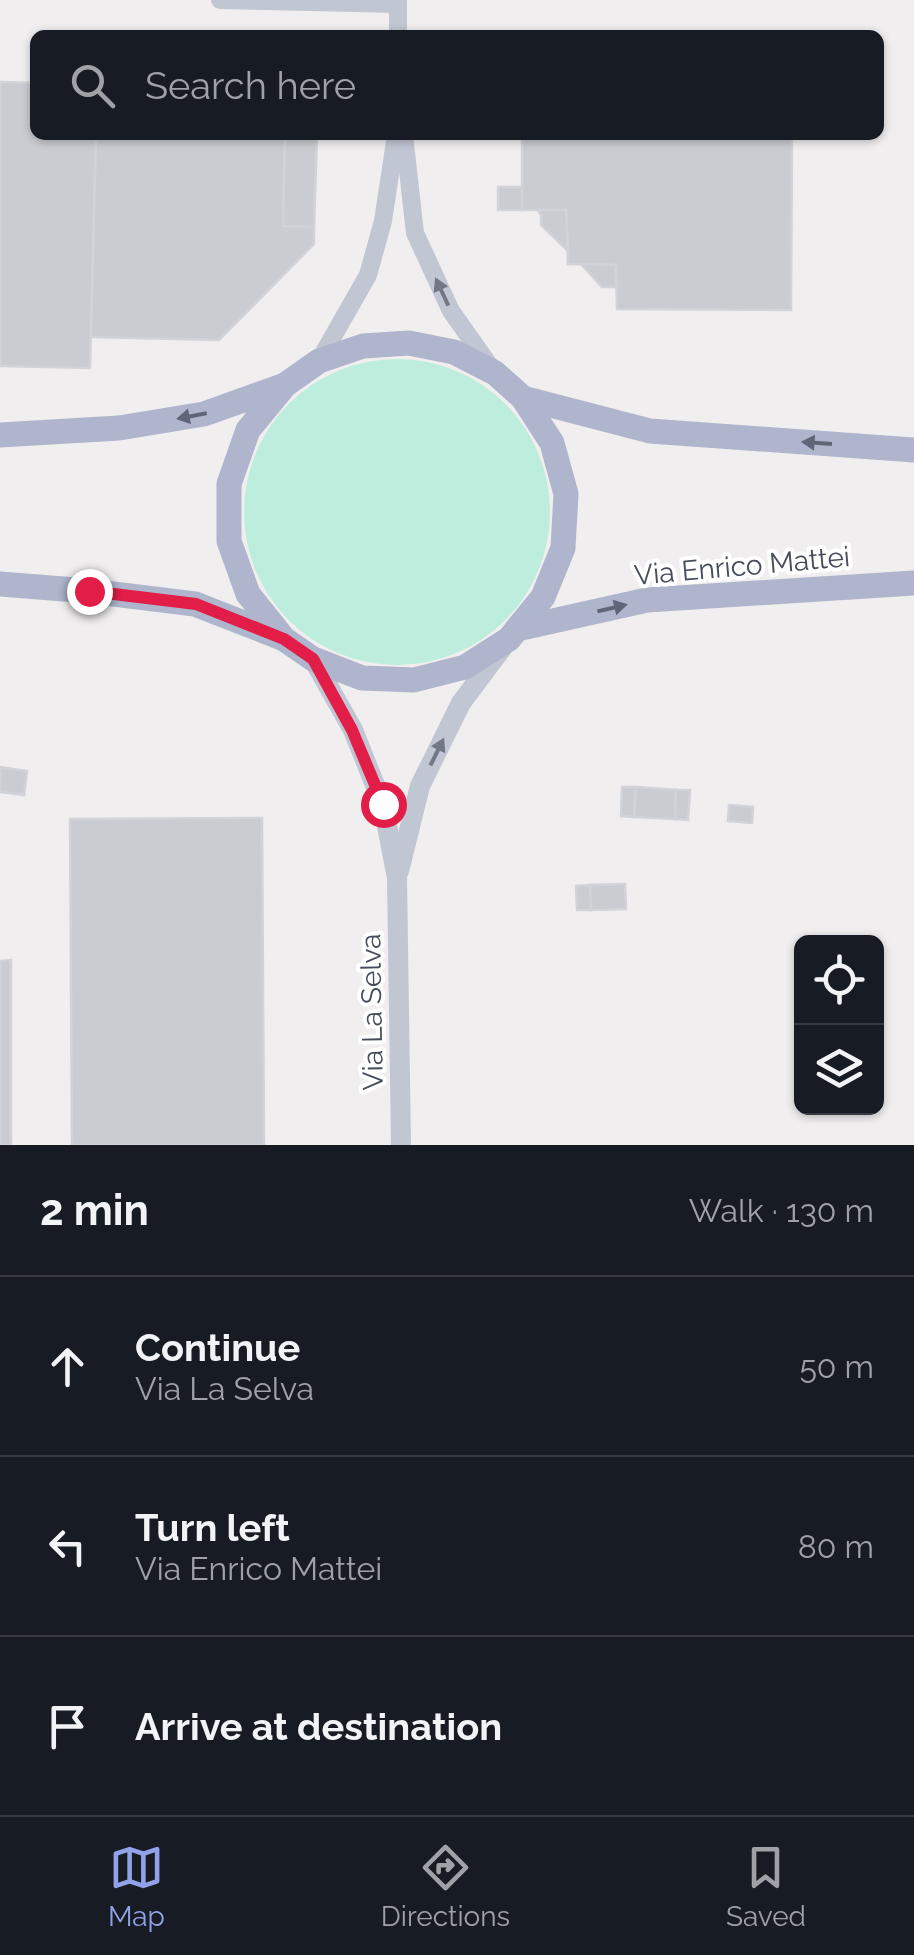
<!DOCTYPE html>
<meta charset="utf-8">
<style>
:root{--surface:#171b24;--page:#242831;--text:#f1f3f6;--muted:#9ea1a6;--line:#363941;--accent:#92a2e9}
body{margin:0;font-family:Raleway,sans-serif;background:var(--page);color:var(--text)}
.controls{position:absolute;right:30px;bottom:30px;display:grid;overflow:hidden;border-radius:15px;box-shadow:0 2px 8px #0004}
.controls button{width:90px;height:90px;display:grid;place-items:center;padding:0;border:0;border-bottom:2px solid var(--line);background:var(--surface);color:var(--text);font:50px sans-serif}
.stop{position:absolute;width:30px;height:30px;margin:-22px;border:8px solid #e11d48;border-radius:50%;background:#fff}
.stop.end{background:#e11d48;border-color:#fff;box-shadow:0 2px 10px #0008}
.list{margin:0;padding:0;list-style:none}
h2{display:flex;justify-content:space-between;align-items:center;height:130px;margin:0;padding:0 40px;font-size:42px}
h2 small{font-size:32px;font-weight:400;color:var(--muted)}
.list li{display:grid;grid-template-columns:65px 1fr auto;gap:30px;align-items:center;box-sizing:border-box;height:180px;padding:0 40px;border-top:2px solid var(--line)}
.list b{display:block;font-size:38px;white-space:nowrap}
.list p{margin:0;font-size:32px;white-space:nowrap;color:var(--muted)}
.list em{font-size:32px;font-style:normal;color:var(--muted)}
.icon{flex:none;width:55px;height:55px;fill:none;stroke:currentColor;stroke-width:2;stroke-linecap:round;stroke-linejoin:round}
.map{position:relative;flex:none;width:914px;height:1145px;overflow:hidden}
.search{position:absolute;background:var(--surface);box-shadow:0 2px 8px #0004;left:30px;right:30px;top:30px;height:110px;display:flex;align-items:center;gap:25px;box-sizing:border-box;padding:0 35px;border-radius:15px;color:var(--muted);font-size:38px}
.sheet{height:670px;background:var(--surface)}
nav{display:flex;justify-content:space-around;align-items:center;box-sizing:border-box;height:140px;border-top:2px solid var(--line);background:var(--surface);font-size:28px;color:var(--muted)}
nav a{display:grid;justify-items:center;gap:5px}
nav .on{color:var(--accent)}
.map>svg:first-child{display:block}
</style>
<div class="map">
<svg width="914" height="1145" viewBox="0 0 914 1145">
<rect width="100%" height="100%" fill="#f0eeee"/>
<circle fill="#bdeddc" cx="397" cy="512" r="153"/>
<g fill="#cbccd2" stroke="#d2d2d9" stroke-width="2.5">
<path d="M0,82L35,83V135H96L90,368L0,366Z"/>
<path d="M96,135H285L283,226L314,227V244L219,340L91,337Z"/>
<path d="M285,135H317L314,227L283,226Z"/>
<path d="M522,135H792L791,310L617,309L616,265L568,264L566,210H522Z"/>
<rect x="498" y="187" width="24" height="23"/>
<path d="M538,210H566L568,251L541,225V215Z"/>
<path d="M581,264L616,265V287H602Z"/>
<path d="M0,767L27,771L24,795L0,792Z"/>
<path d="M622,787H636L634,817L621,816Z"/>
<path d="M636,787L676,790L675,819L634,817Z"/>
<path d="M676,790H690L688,820L675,819Z"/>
<path d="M729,805L753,807L752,823L728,821Z"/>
<path d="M262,818L264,1145H72L70,819Z"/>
<path d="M625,884L626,909L591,910L590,885Z"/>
<path d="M590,885L591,910H577L576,886Z"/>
<path d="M11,960V1145H0V961Z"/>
</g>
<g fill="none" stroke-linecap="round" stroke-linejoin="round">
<g stroke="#c1c6d3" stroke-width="18">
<path d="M220,0L398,4"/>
<path d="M398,0V35"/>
<path d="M404,135L415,233L451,311L492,369"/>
<path d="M319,361L368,275L383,221L396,135"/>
</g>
<g stroke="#c1c6d3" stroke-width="20">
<path d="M313,659L353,730L383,805L397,878L401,1145"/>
<path d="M399,871L420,786L461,703L503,647"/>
</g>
<g stroke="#aeb5cc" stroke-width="25">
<path d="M523,398L650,431L914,450"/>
<path d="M0,435L119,428L204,414L285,385L319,361L363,346L409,343L454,352L495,373L523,398L552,443L566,494L563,548L543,597L509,639L465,667L414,680L362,678L313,659L284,639L248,594L229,541V484L248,430L285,385"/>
<path d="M0,584L89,591L195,604L282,638"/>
<path d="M517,629L647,600L914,583"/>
</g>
</g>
<defs><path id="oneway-solid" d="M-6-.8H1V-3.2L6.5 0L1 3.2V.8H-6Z" transform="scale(2.5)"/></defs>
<g fill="#717785">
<use href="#oneway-solid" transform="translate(442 292) rotate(-115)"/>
<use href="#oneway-solid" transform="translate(437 752) rotate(-64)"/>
</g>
<g fill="#606677">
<use href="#oneway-solid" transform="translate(192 416) rotate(169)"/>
<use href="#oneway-solid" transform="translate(817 443) rotate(-176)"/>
<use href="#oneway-solid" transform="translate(612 608) rotate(-13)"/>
</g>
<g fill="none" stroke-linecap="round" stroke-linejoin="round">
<path stroke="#e11d48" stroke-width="12" d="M89,591L196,604L284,639L313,659L352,730L383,804"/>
</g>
<g text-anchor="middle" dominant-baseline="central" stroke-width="8" stroke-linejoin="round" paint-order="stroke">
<g font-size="28" fill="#464c5b" stroke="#fff">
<text transform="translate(742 566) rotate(-5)">Via Enrico Mattei</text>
<text transform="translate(372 1012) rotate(-91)">Via La Selva</text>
</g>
</g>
</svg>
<div class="controls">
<button><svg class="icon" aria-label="locate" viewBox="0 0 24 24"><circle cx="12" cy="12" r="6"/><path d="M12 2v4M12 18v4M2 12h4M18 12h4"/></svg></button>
<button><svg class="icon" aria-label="layers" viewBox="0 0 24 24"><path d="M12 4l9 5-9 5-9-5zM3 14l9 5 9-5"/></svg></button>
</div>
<div class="stop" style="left:383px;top:804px"></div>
<div class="stop end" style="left:89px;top:591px"></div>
<div class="search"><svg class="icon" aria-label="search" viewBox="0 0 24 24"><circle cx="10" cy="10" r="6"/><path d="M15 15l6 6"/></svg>Search here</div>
</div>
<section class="sheet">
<h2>2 min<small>Walk · 130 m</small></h2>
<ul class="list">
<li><svg class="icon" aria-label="ahead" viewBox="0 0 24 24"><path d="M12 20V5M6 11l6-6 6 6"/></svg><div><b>Continue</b><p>Via La Selva</p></div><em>50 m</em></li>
<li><svg class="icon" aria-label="left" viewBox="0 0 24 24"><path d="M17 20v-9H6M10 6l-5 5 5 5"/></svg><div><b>Turn left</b><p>Via Enrico Mattei</p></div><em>80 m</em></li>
<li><svg class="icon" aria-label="arrive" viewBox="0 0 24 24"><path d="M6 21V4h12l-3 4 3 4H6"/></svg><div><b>Arrive at destination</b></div></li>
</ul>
</section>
<nav>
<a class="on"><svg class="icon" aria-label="map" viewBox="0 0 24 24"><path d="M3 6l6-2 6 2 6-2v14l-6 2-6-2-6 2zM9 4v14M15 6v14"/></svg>Map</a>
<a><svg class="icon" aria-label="directions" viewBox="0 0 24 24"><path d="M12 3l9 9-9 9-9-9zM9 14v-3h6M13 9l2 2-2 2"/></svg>Directions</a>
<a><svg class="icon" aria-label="saved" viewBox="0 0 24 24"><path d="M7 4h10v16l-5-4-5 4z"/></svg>Saved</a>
</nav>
